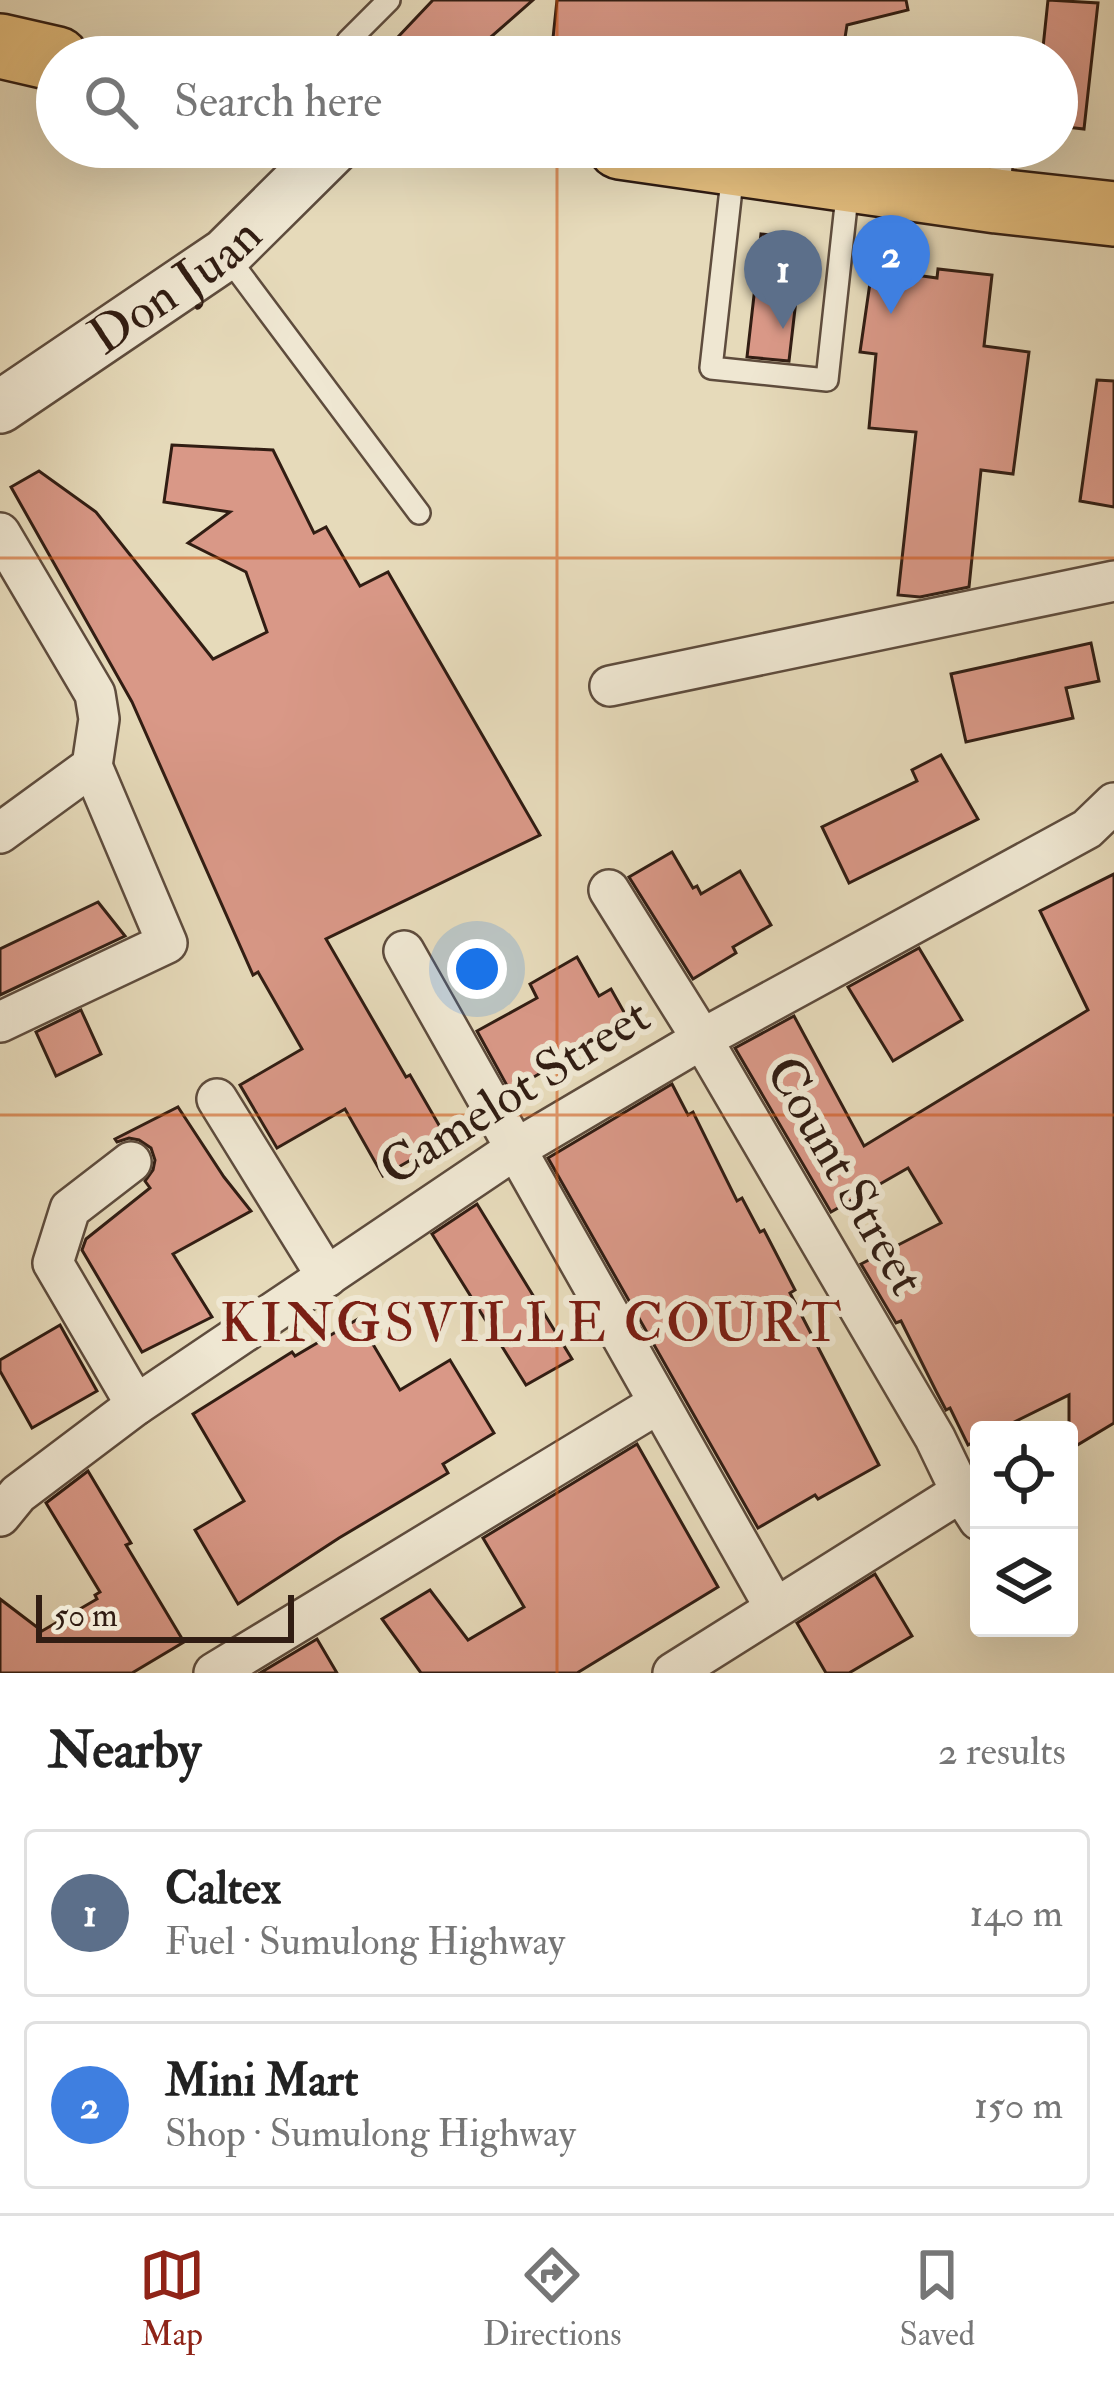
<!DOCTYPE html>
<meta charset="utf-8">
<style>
:root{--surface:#fff;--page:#f2f2f2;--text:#222;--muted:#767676;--line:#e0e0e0;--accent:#8f2418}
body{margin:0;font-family:"IM FELL Double Pica",serif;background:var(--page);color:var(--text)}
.controls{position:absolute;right:36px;bottom:36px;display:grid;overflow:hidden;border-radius:12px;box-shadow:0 12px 48px #0002}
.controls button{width:108px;height:108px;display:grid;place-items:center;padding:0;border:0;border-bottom:3px solid var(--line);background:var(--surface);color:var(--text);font:60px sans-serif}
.scale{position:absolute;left:36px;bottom:30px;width:258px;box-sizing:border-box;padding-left:12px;border:6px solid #311d13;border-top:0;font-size:33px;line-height:42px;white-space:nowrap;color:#311d13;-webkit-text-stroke:9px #efe7d2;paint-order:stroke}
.you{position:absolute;left:477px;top:969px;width:42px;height:42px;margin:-30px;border:9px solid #fff;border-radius:50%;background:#1a73e8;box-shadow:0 0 0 18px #1a73e833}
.badge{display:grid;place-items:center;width:78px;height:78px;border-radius:50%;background:var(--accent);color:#fff;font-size:39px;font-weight:700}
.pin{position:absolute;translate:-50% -99px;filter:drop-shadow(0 3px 6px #0008)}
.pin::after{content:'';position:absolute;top:63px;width:42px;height:36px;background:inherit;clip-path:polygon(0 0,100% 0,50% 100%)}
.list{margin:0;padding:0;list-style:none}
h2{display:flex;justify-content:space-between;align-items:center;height:156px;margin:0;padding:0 48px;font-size:51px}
h2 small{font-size:39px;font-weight:400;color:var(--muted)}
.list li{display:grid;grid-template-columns:78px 1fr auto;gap:36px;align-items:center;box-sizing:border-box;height:168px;margin:0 24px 24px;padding:0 24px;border:3px solid var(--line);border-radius:12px}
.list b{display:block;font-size:45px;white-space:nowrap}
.list p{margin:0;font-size:39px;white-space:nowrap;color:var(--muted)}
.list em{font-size:39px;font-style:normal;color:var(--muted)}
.icon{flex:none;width:66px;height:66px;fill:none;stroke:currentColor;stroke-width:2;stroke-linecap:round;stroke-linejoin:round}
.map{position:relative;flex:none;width:1114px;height:1673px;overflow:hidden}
.search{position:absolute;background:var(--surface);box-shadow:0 12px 48px #0002;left:36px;right:36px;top:36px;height:132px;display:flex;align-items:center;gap:30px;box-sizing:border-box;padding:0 42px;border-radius:66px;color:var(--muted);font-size:45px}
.sheet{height:540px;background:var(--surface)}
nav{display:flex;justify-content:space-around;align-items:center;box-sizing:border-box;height:168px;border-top:3px solid var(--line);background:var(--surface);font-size:33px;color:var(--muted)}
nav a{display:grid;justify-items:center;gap:6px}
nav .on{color:var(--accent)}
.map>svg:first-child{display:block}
</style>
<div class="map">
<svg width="1114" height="1673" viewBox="0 0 1114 1673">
<rect width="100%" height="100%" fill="#e6daba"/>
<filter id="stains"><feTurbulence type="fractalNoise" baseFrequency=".00167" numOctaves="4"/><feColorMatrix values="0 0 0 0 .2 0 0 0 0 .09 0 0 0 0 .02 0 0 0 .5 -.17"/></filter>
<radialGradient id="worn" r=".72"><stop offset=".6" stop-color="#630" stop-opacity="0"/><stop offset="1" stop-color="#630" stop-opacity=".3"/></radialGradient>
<g fill="#d99887" stroke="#311d13" stroke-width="3">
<path d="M433,0H533L468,57H379Z"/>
<path d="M557,0H906L908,10L847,25L842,57H551Z"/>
<path d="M1048,0L1098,3L1084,129L1057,126V57H1042Z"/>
<path d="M761,234L803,239L789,361L747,357Z"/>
<path d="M872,269L937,278L938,269L992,275L984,346L1029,352L1013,474L981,470L969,587L920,597L898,595L916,432L869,428L876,354L860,352Z"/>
<path d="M1097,380L1114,381V507L1080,501Z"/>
<path d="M172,445L273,450L314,533L326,527L360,586L388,572L540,835L326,939L406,1077L410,1075L447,1139L383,1176L345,1109L277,1148L240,1085L302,1049L258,972L253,975L132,702L11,487L39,471L96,512L213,659L267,632L246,572L188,543L230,512L164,502Z"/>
<path d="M1091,643L1099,681L1066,688L1073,718L966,742L951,674Z"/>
<path d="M941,755L978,819L849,883L822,827L917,781L912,770Z"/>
<path d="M672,852L693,888L697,886L701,894L740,871L771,925L733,947L736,953L693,979L629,877Z"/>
<path d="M1114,874V1423L1069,1450V1395L998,1430H979V1439L968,1445L950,1408L946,1410L936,1391L901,1321L896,1323L861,1264L941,1223L908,1168L831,1212L735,1048L794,1016L864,1146L1088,1010L1040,911Z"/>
<path d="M98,902L125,936L0,995V949Z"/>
<path d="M919,948L962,1020L893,1061L848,987Z"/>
<path d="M577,957L599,996L611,989L629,1021L510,1091L477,1031L537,998L530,984Z"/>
<path d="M81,1010L101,1054L56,1076L36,1032Z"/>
<path d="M672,1084L688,1115L693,1112L737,1201L742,1198L760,1232L764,1230L795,1290L790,1293L879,1465L818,1499L815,1495L758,1528L548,1158Z"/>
<path d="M178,1107L224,1177L251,1211L173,1254L212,1317L142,1352L82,1250L86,1239L150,1188L145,1181L153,1170L155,1160L151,1148L139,1140L129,1138L117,1142L115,1139Z"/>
<path d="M477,1204L572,1359L526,1385L432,1234Z"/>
<path d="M358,1319L400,1390L450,1360L494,1433L443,1464L448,1473L339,1538L238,1604L195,1530L244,1501L193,1414L292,1352L295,1356Z"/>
<path d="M60,1325L97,1391L32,1428L0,1371V1360Z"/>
<path d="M637,1444L718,1587L577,1673H421L382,1619L430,1590L468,1640L524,1607L483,1538Z"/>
<path d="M88,1471L131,1543L126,1545L184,1642L132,1673H0V1599L42,1631L97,1599L95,1595L100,1592L46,1503Z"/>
<path d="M875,1574L912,1636L849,1673H826L797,1623Z"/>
<path d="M317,1639L337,1673H260Z"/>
</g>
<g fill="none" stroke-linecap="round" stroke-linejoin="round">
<g stroke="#5e4c3d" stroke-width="26">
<g id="service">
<path d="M343,57L348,41L389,0"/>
<path d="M733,171L711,368L827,380L848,187"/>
<path d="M998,195L1003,147"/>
<path d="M226,255L419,513"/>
</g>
</g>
<g stroke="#5e4c3d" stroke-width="44">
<g id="minor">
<path d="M0,533L95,694L99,719L92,766L0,833"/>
<path d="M610,686L1114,581"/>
<path d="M609,890L702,1039L935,1438L961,1492L979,1520"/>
<path d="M404,951L775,1608"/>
<path d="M0,1022L167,943L92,766"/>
<path d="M217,1099L327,1277"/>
<path d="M131,1162L70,1209L53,1263L136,1405"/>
<path d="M0,1516L18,1494L136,1405L514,1150L702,1039L1087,829L1114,803"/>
<path d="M214,1673L659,1403"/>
<path d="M673,1673L961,1492"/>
</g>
</g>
<g stroke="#5e4c3d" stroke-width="56">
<g id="tertiary">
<path id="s1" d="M0,407L226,254L334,147"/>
</g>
</g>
<g stroke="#311d13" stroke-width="68">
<g id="primary">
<path d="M0,46L57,59"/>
<path d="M620,147L997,201L1114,214"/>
</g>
</g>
<use href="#service" stroke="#efe7d2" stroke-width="21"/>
<use href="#minor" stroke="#efe7d2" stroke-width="39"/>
<use href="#tertiary" stroke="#efe7d2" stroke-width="51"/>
<use href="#primary" stroke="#e3bd7d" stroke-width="63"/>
</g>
<path fill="none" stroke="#cd500d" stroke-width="3" stroke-opacity="0.55" d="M557,0V57M557,147V1673M0,558H1114M0,1115H1114"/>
<g text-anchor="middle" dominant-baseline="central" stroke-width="12" stroke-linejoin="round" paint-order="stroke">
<g font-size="51" fill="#311d13" stroke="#efe7d2">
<text stroke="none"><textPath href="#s1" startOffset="213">Don Juan</textPath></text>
<text transform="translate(515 1092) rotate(-32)">Camelot Street</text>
<text transform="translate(845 1176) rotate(60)">Count Street</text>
</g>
<g font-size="54" letter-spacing="3" fill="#7a1f14" stroke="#efe7d2">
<text x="532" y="1324">KINGSVILLE COURT</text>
</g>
</g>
<rect width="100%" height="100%" filter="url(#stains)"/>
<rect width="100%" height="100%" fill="url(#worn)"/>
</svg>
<div class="controls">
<button><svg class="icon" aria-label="locate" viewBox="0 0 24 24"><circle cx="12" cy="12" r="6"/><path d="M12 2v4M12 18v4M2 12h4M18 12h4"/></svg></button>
<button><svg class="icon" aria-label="layers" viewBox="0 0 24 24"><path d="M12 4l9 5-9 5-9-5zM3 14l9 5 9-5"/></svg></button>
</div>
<div class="scale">50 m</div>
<div class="you"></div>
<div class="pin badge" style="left:783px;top:329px;background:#5c6f8a">1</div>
<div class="pin badge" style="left:891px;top:314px;background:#3f7fe0">2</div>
<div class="search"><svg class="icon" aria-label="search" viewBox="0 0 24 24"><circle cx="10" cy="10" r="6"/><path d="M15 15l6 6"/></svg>Search here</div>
</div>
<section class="sheet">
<h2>Nearby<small>2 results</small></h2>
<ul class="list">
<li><span class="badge" style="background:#5c6f8a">1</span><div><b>Caltex</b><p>Fuel · Sumulong Highway</p></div><em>140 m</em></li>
<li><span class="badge" style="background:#3f7fe0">2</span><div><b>Mini Mart</b><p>Shop · Sumulong Highway</p></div><em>150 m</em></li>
</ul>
</section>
<nav>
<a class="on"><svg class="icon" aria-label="map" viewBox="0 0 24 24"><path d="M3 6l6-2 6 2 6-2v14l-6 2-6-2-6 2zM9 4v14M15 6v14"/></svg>Map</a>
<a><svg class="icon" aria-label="directions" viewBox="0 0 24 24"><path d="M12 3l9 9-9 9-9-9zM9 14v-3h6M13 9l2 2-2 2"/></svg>Directions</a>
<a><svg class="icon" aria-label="saved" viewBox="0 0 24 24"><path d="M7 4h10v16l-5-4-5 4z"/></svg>Saved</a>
</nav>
